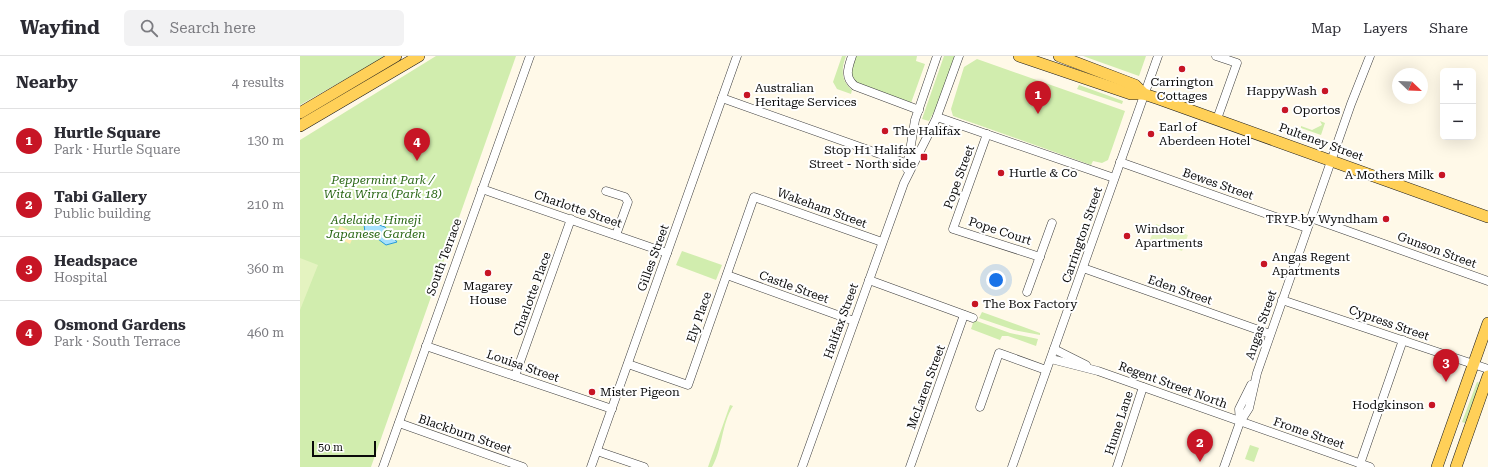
<!DOCTYPE html>
<meta charset="utf-8">
<style>
:root{--surface:#fff;--page:#f2f2f3;--text:#2b2b33;--muted:#7c7c81;--line:#e1e1e2;--accent:#c71525}
body{margin:0;font-family:"Roboto Serif",serif;background:var(--page);color:var(--text)}
.controls{position:absolute;right:12px;top:12px;display:grid;overflow:hidden;border-radius:6px;box-shadow:0 4px 16px #0002}
.controls button{width:36px;height:36px;display:grid;place-items:center;padding:0;border:0;border-bottom:1px solid var(--line);background:var(--surface);color:var(--text);font:20px sans-serif}
.compass{position:absolute;left:1092px;top:12px;width:36px;height:36px;border-radius:50%;background:var(--surface);box-shadow:0 4px 16px #0002;rotate:113deg}
.scale{position:absolute;left:12px;bottom:10px;width:64px;box-sizing:border-box;padding-left:4px;border:2px solid #0a0a0a;border-top:0;font-size:11px;line-height:14px;white-space:nowrap;color:#0a0a0a;-webkit-text-stroke:3px #fff;paint-order:stroke}
.you{position:absolute;left:696px;top:224px;width:14px;height:14px;margin:-10px;border:3px solid #fff;border-radius:50%;background:#1a73e8;box-shadow:0 0 0 6px #1a73e833}
.badge{display:grid;place-items:center;width:26px;height:26px;border-radius:50%;background:var(--accent);color:#fff;font-size:13px;font-weight:700}
.pin{position:absolute;translate:-50% -33px;filter:drop-shadow(0 1px 2px #0008)}
.pin::after{content:'';position:absolute;top:21px;width:14px;height:12px;background:inherit;clip-path:polygon(0 0,100% 0,50% 100%)}
.list{margin:0;padding:0;list-style:none}
h2{display:flex;justify-content:space-between;align-items:center;height:52px;margin:0;padding:0 16px;font-size:17px}
h2 small{font-size:13px;font-weight:400;color:var(--muted)}
.list li{display:grid;grid-template-columns:26px 1fr auto;gap:12px;align-items:center;box-sizing:border-box;height:64px;padding:0 16px;border-top:1px solid var(--line)}
.list b{display:block;font-size:15px;white-space:nowrap}
.list p{margin:0;font-size:13px;white-space:nowrap;color:var(--muted)}
.list em{font-size:13px;font-style:normal;color:var(--muted)}
.icon{flex:none;width:22px;height:22px;fill:none;stroke:currentColor;stroke-width:2;stroke-linecap:round;stroke-linejoin:round}
.map{position:relative;flex:none;width:1188px;height:411px;overflow:hidden}
header{display:flex;align-items:center;gap:24px;box-sizing:border-box;height:56px;padding:0 20px;background:var(--surface);border-bottom:1px solid var(--line)}
header strong{font-size:19px}
nav{display:flex;gap:22px;margin-inline-start:auto;font-size:14px}
.search{width:280px;height:36px;background:var(--page);display:flex;align-items:center;gap:10px;box-sizing:border-box;padding:0 14px;border-radius:6px;color:var(--muted);font-size:15px}
main{display:flex}
aside{flex:1;background:var(--surface)}
.map>svg:first-child{display:block}
</style>
<header>
<strong>Wayfind</strong>
<div class="search"><svg class="icon" aria-label="search" viewBox="0 0 24 24"><circle cx="10" cy="10" r="6"/><path d="M15 15l6 6"/></svg>Search here</div>
<nav><a>Map</a><a>Layers</a><a>Share</a></nav>
</header>
<main>
<aside>
<h2>Nearby<small>4 results</small></h2>
<ul class="list">
<li><span class="badge">1</span><div><b>Hurtle Square</b><p>Park · Hurtle Square</p></div><em>130 m</em></li>
<li><span class="badge">2</span><div><b>Tabi Gallery</b><p>Public building</p></div><em>210 m</em></li>
<li><span class="badge">3</span><div><b>Headspace</b><p>Hospital</p></div><em>360 m</em></li>
<li><span class="badge">4</span><div><b>Osmond Gardens</b><p>Park · South Terrace</p></div><em>460 m</em></li>
</ul>
</aside>
<div class="map">
<svg width="1188" height="411" viewBox="0 0 1188 411">
<rect width="100%" height="100%" fill="#fff9e8"/>
<g fill="#d1edae">
<path d="M0,0H86L0,49Z"/>
<path d="M136,0H216L71,411H0V84Z"/>
<path d="M542,0H546C541,14 541,24 552,34L551,38L537,33L533,26Z"/>
<path d="M554,0H617L616,5L625,8L611,47C600,46 561,33 554,24C548,17 552,7 554,0Z"/>
<path d="M644,0H657L643,39L629,65L622,63Z"/>
<path d="M783,0H846L839,20Z"/>
<path d="M677,3L825,55L808,104L802,107L793,105L791,109L653,60L651,53L664,11Z"/>
<path d="M779,29L823,45L822,48L777,33Z"/>
<path d="M1020,65L1025,67L1021,79L1001,72V70L1012,74L1022,69Z"/>
<path d="M382,195L422,209L416,224L376,209Z"/>
<path d="M682,256L740,277V279L714,274L679,262Z"/>
<path d="M674,264L710,277L738,283L736,290L708,280H702L700,284L671,273Z"/>
<path d="M1177,326L1180,327L1165,367L1162,366Z"/>
<path d="M430,349L433,350C421,369 423,392 412,411H408Z"/>
<path d="M950,389L959,392L954,406L945,403Z"/>
</g>
<path fill="#ffeab0" d="M40,170L55,177L50,188L35,180Z"/>
<g fill="#e4f3c0">
<path d="M856,168L888,179L882,195L850,184Z"/>
<path d="M0,202L18,209L0,254Z"/>
</g>
<path fill="#a6e0fd" stroke="#269adb" d="M73,167L85,171L97,186L86,189L70,177H65L64,168Z"/>
<g fill="none" stroke-linecap="round" stroke-linejoin="round">
<g stroke="#3d3d3d" stroke-width="9">
<g id="minor">
<path d="M552,0C548,12 544,21 555,30L619,54"/>
<path d="M916,0L937,7L917,63"/>
<path d="M422,42L608,108"/>
<path d="M637,61L814,122"/>
<path d="M687,78L653,173L740,201"/>
<path d="M820,106L1007,172"/>
<path d="M607,113L615,64L637,0"/>
<path d="M182,133L367,197"/>
<path d="M306,135L325,141L328,146L316,179"/>
<path d="M1011,162L1188,225"/>
<path d="M783,212L970,278"/>
<path d="M427,219L554,265"/>
<path d="M569,224L673,262"/>
<path d="M727,236L752,167"/>
<path d="M982,244L1188,313"/>
<path d="M126,290L312,353"/>
<path d="M754,293L786,309"/>
<path d="M751,303L798,315L1070,411"/>
<path d="M328,308L388,329L454,141L582,186"/>
<path d="M215,320L271,163"/>
<path d="M680,351L699,297L746,314"/>
<path d="M940,366L939,353L951,329"/>
<path d="M99,367L223,411"/>
<path d="M297,395L344,411"/>
<path d="M1060,408L1103,284"/>
<path d="M83,411L230,0"/>
<path d="M291,411L437,0"/>
<path d="M502,411L604,127L636,63L659,0"/>
<path d="M610,411L664,259"/>
<path d="M712,411L858,0"/>
<path d="M817,411L843,331"/>
<path d="M924,411L940,366L949,352L957,317L1051,48L1070,0"/>
</g>
</g>
<g stroke="#1b1b1b" stroke-width="12">
<g id="major">
<path d="M719,0L831,38H844L859,43L1188,161"/>
<path d="M759,0L835,29L844,38"/>
<path d="M0,57L96,0"/>
<path d="M0,70L119,0"/>
<path d="M1137,411L1188,267"/>
<path d="M1156,411L1188,320"/>
</g>
</g>
<use href="#minor" stroke="#fff" stroke-width="8"/>
<use href="#major" stroke="#ffd058" stroke-width="11"/>
</g>
<g fill="#c71525" stroke="#fff" stroke-width="1.5">
<circle cx="882" cy="13" r="4"/>
<circle cx="1025" cy="35" r="4"/>
<circle cx="447" cy="39" r="4"/>
<circle cx="985" cy="54" r="4"/>
<circle cx="585" cy="75" r="4"/>
<circle cx="851" cy="78" r="4"/>
<rect x="620" y="97" width="8" height="8" rx="2"/>
<circle cx="701" cy="117" r="4"/>
<circle cx="1142" cy="119" r="4"/>
<circle cx="1086" cy="163" r="4"/>
<circle cx="827" cy="180" r="4"/>
<circle cx="964" cy="208" r="4"/>
<circle cx="188" cy="217" r="4"/>
<circle cx="675" cy="248" r="4"/>
<circle cx="292" cy="336" r="4"/>
<circle cx="1132" cy="349" r="4"/>
</g>
<g text-anchor="middle" dominant-baseline="central" stroke-width="4" stroke-linejoin="round" paint-order="stroke">
<g font-size="12" fill="#0a0a0a" stroke="#fff" text-anchor="start">
<text x="882" y="26" text-anchor="middle">Carrington<tspan x="882" dy="14">Cottages</tspan></text>
<text x="455" y="32">Australian<tspan x="455" dy="14">Heritage Services</tspan></text>
<text x="1017" y="35" text-anchor="end">HappyWash</text>
<text x="993" y="54">Oportos</text>
<text x="859" y="71">Earl of<tspan x="859" dy="14">Aberdeen Hotel</tspan></text>
<text x="593" y="75">The Halifax</text>
<text x="616" y="94" text-anchor="end">Stop H1 Halifax<tspan x="616" dy="14">Street - North side</tspan></text>
<text x="709" y="117">Hurtle &amp; Co</text>
<text x="1134" y="119" text-anchor="end">A Mothers Milk</text>
<text x="1078" y="163" text-anchor="end">TRYP by Wyndham</text>
<text x="835" y="173">Windsor<tspan x="835" dy="14">Apartments</tspan></text>
<text x="972" y="201">Angas Regent<tspan x="972" dy="14">Apartments</tspan></text>
<text x="188" y="230" text-anchor="middle">Magarey<tspan x="188" dy="14">House</tspan></text>
<text x="683" y="248">The Box Factory</text>
<text x="300" y="336">Mister Pigeon</text>
<text x="1124" y="349" text-anchor="end">Hodgkinson</text>
</g>
<g font-size="12" fill="#0a0a0a" stroke="#fff">
<text transform="translate(1021 86) rotate(20)">Pulteney Street</text>
<text transform="translate(659 121) rotate(-70)">Pope Street</text>
<text transform="translate(918 128) rotate(19)">Bewes Street</text>
<text transform="translate(522 152) rotate(20)">Wakeham Street</text>
<text transform="translate(278 153) rotate(19)">Charlotte Street</text>
<text transform="translate(700 175) rotate(18)">Pope Court</text>
<text transform="translate(782 179) rotate(-71)">Carrington Street</text>
<text transform="translate(1137 194) rotate(20)">Gunson Street</text>
<text transform="translate(144 201) rotate(-70)">South Terrace</text>
<text transform="translate(353 202) rotate(-70)">Gilles Street</text>
<text transform="translate(494 231) rotate(20)">Castle Street</text>
<text transform="translate(880 234) rotate(19)">Eden Street</text>
<text transform="translate(232 238) rotate(-70)">Charlotte Place</text>
<text transform="translate(399 261) rotate(-71)">Ely Place</text>
<text transform="translate(541 265) rotate(-70)">Halifax Street</text>
<text transform="translate(1089 267) rotate(19)">Cypress Street</text>
<text transform="translate(961 269) rotate(-71)">Angas Street</text>
<text transform="translate(223 310) rotate(19)">Louisa Street</text>
<text transform="translate(873 329) rotate(20)">Regent Street North</text>
<text transform="translate(626 331) rotate(-70)">McLaren Street</text>
<text transform="translate(819 367) rotate(-72)">Hume Lane</text>
<text transform="translate(1009 377) rotate(19)">Frome Street</text>
<text transform="translate(165 378) rotate(19)">Blackburn Street</text>
</g>
<g font-size="12" font-style="italic" fill="#2a6715" stroke="#fff">
<text x="83" y="124">Peppermint Park /<tspan x="83" dy="14">Wita Wirra (Park 18)</tspan></text>
<text x="76" y="164">Adelaide Himeji<tspan x="76" dy="14">Japanese Garden</tspan></text>
</g>
</g>
</svg>
<div class="controls">
<button>+</button>
<button>−</button>
</div>
<svg class="compass" viewBox="-18 -18 36 36"><path d="M0-13l5 13h-10z" fill="#e53935"/><path d="M0 13l5-13h-10z" fill="#7c7c81"/></svg>
<div class="scale">50 m</div>
<div class="you"></div>
<div class="pin badge" style="left:738px;top:58px">1</div>
<div class="pin badge" style="left:900px;top:406px">2</div>
<div class="pin badge" style="left:1146px;top:326px">3</div>
<div class="pin badge" style="left:117px;top:105px">4</div>
</div>
</main>
